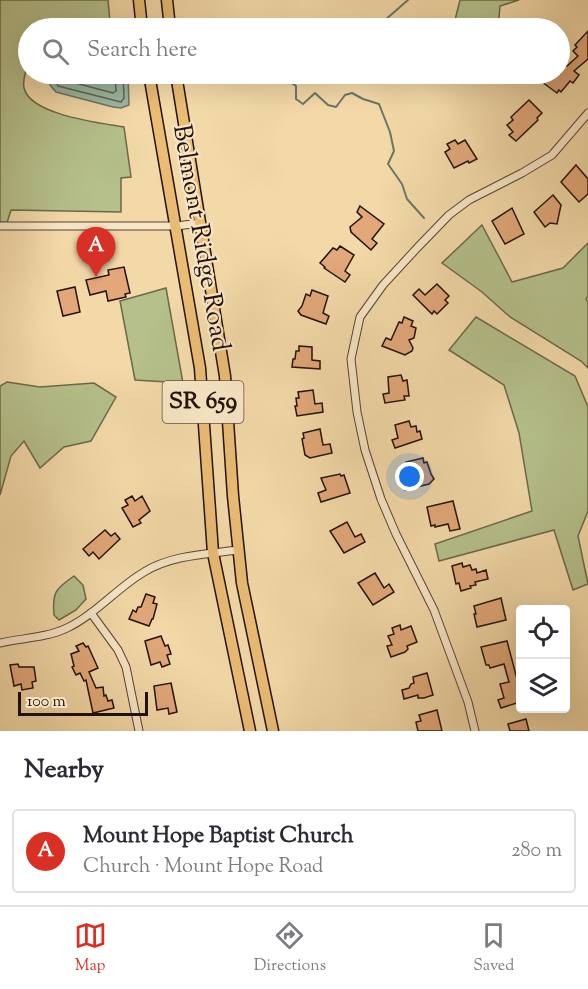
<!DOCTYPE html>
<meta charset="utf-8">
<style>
:root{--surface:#fff;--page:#f2f2f3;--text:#2b2b33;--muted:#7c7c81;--line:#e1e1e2;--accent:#d93025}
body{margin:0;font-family:"Sorts Mill Goudy",serif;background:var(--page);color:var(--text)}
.controls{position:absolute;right:18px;bottom:18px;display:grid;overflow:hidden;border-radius:6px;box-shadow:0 6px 24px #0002}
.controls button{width:54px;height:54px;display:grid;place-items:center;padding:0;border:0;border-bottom:2px solid var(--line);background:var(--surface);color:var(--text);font:30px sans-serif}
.scale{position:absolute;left:18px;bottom:15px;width:130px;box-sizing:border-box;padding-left:6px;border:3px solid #24110a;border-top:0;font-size:16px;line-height:21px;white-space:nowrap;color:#24110a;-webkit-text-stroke:4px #f7e6c6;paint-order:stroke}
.you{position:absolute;left:410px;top:477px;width:21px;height:21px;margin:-15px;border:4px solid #fff;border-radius:50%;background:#1a73e8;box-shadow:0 0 0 9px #1a73e833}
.badge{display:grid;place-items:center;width:39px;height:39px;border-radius:50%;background:var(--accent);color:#fff;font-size:20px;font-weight:700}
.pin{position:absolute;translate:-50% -50px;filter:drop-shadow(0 2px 3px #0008)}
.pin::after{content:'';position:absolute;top:32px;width:21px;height:18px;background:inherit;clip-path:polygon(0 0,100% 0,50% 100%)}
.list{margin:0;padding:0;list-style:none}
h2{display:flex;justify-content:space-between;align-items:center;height:78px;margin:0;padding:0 24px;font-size:26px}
h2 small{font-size:20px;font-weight:400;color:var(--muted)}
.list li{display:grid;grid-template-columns:39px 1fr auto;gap:18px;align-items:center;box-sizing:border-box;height:84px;margin:0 12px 12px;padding:0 12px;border:2px solid var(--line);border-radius:6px}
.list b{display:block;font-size:22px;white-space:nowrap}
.list p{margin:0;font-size:20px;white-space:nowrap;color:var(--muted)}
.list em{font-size:20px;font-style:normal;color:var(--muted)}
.icon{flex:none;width:33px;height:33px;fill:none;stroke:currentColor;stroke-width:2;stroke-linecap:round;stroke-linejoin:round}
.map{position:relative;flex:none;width:588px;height:731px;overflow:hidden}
.search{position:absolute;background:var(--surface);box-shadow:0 6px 24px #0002;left:18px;right:18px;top:18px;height:66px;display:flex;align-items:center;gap:15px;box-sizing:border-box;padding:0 21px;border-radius:33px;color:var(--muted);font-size:22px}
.sheet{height:174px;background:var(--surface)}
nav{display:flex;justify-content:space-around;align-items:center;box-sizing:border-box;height:84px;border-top:2px solid var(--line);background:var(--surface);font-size:16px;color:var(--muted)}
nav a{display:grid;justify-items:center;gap:3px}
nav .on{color:var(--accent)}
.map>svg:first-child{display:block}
</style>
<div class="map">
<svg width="588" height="731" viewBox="0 0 588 731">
<rect width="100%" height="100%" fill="#f3d9a8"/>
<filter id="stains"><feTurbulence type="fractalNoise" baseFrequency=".00333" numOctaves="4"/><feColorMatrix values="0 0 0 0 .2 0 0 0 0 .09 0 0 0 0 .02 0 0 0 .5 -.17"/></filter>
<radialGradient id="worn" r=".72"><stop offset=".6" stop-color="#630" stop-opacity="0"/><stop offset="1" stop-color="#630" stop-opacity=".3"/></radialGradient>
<g fill="#b5c08b" stroke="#6c684a" stroke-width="1.5">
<path d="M0,0H108L110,22L82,28H28C28,39 30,51 28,61C27,71 22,78 24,88C30,115 101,123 124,127L131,177L121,178V212L11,210L7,223L0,222Z"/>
<path d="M460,0H519L500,6L498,28H453Z"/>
<path d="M482,225L512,282L563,268L588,243V296L586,299L588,302V368L581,361L510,317L482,292L442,263Z"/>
<path d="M166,288L183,383L135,380L120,301Z"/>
<path d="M476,317L575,376L588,407V511L578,536L588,584L573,590L554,530L439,561L435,544L532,511L519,433L504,385L449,350Z"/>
<path d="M7,382L40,387L94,383L116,397L91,441L64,447L40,468L24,441L11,456L0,495V386Z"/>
<path d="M74,576L83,585L86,599L76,610L59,620L54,615C52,593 55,589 74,576Z"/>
</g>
<path fill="#9cbaa5" stroke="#6c7667" stroke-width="1.5" d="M53,74H128L129,105L121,108L113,107L56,92L50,85Z"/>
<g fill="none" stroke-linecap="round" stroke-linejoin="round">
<g stroke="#606658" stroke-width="1.5">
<path d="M58,74L57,84L58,86L121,102L124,98L123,74"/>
<path d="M66,74L68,81L113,93L116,91L115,74"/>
</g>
<g stroke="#6c7667" stroke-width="2">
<path d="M364,28L385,20L408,0"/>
<path d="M271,74C277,82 288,79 296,86V99L303,104L315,93L328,105L336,107L345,95L352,93L363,99L379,104L390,132L394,151L388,164L402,184L407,199L424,218"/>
<path d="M290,81L294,74"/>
</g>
</g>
<g fill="#e2a879" stroke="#24110a" stroke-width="1.5">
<path d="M588,31V59L574,71L579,75L573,83L570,81L561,92L559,90L557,93L542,82L549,74H560V60L567,66L578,56L573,51L577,47L575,45Z"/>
<path d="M529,100L542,113L537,118L538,120L516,141L509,135L513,132L507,125L513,120L511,117Z"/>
<path d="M455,140L458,144L465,140L477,159L469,163L468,161L454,168L445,152L450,149L447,144Z"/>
<path d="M576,165L588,179V194L579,202L561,182Z"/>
<path d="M553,195L561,205L557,224L550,223L545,227L534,212Z"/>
<path d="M360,206L384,224L372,239L377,243L371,250L351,232L350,227L362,217L357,212Z"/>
<path d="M512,208L524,234L505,244L492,221Z"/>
<path d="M340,246L354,255L345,271L350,275L345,282L324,268L325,267L320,263L333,248L337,250Z"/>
<path d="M124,267L130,293L125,294L126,297L108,301L106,291L90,295L86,280L109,275L108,270Z"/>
<path d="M437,284L449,296L445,300L448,303L437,314L434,311L432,314L413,295L419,289L425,295Z"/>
<path d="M75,287L80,312L63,316L57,291Z"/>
<path d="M312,290L328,296L323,313L329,316L326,324L301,315L298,311L302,306L306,294L310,296Z"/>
<path d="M404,317L413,321L411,326L416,328L414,338L409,340L413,348L412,351L405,355L382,346L386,338L391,340L399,322L402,323Z"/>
<path d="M299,346L312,347V360L320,361V369L292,367L293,359H295L296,351H299Z"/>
<path d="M401,375L403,381L407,380L409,396H404L405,400L385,403L383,394L389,393L388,377Z"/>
<path d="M313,390L315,404L322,403L323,412L297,416L295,406H297L296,398H299L298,392Z"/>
<path d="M409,421L411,427L416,426L417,432L420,431L422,439L395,448L392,440L398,438L395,425Z"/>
<path d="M320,429L323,445L330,444L332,453L310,458L305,455L302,439L304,438L303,433Z"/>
<path d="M423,458L424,463L427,462L431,474L434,479L429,484L405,490L403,481L410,480L406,462Z"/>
<path d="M340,474L341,476L344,475L350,493L321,502L318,493L326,490L321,478Z"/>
<path d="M132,496L135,501L142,496L150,511L139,520L141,523L133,527L122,508L128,505L125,500Z"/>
<path d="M453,501L460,529L450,531L448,524L435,527V525L431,526L427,507Z"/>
<path d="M347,522L355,537L361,534L365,542L344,553L330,531Z"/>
<path d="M105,530L111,536L115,533L120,539L99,559L93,552L89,556L83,549Z"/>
<path d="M462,563L463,567L470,565L472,570L476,569L477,573L486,570L488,579L475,582L476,585L470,586L471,588L461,591L459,583L456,584L452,566Z"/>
<path d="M375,573L384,588L389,584L394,592L373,605L358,583Z"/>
<path d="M146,594L155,597L153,603L157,604L153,619H152L149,626L129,619L133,610L136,612L138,607H141Z"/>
<path d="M501,598L506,620L477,627L474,614H476L474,606Z"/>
<path d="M400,625L401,630L411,626L417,642L407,646L408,649L405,652L391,657L387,646L392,645L388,636L394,634L392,628Z"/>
<path d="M161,636L165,646L168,645L171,654L167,655L170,664L162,667L160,662L151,665L145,641Z"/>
<path d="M507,641L517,679L520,678V702L501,708L498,700L504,698L500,684L509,682L504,664L490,668L489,665H486L481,647Z"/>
<path d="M83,643L86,647L88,646L98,668L89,672L96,688L103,687L104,696L106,695L108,701L112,700L114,708L93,713L86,680L84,681L80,673L76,675L72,667L74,666L71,654L79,651L76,646Z"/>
<path d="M18,664L19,667H34L36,681L32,682L33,688L22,690L21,684L14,686L10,665Z"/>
<path d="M427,673L433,695L424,698H418V695L404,699L402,690L409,688L411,684L414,683L413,677Z"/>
<path d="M171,683L177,712L169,714L168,708L157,710L154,686Z"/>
<path d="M437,710L442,731H418L416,722L421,721L419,715Z"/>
<path d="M526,719L529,731H510L508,724Z"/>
</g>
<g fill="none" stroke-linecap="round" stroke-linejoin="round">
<g stroke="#584332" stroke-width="9">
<g id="street">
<path d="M0,226H176L201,223"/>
<path d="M91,613L118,650L126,667L139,731"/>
<path d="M0,643C22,638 46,638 67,628C96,614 117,588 144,572C171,555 207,554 238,550"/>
<path d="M475,731L468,702L434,610L396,534L381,499L365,450L357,412L351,359L360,317L383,285L418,247L449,215L469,200L522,173L552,155L588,113"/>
</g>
</g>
<g stroke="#24110a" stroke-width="13">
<g id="primary">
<path d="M139,0L142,28"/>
<path d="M167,0L170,28"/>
<path d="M149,74L200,368L213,553L250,731"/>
<path d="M176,74L225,376L233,496L242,583L273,731"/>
</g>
</g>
<use href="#street" stroke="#f7e6c6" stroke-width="7"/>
<use href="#primary" stroke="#eabc74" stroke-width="10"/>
</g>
<g text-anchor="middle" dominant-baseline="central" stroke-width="4.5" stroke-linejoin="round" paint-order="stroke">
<rect fill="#f7e6c6" stroke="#635142" stroke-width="1.5" x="162.5" y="381" width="81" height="42" rx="4.5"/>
<g font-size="24" font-weight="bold" fill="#24110a">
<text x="203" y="402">SR 659</text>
</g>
<g font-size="26" fill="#24110a" stroke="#f7e6c6">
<text transform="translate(200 238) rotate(80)">Belmont Ridge Road</text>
</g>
</g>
<rect width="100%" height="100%" filter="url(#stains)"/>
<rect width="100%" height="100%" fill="url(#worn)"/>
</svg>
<div class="controls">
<button><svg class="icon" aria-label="locate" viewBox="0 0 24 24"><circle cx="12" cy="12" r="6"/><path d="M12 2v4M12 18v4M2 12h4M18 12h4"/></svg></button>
<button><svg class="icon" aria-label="layers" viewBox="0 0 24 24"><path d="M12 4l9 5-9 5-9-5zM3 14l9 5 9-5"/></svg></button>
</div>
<div class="scale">100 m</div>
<div class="you"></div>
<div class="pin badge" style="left:96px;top:277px">A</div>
<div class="search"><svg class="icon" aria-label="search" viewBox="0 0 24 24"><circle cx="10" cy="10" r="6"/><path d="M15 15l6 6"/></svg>Search here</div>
</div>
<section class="sheet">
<h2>Nearby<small></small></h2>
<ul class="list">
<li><span class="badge">A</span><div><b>Mount Hope Baptist Church</b><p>Church · Mount Hope Road</p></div><em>280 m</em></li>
</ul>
</section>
<nav>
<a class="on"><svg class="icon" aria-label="map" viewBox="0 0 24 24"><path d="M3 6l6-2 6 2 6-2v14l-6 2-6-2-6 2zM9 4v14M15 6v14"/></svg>Map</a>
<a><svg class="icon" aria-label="directions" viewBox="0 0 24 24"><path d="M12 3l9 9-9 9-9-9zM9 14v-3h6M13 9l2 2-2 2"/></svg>Directions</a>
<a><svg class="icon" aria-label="saved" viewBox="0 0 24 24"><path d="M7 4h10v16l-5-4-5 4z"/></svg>Saved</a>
</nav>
